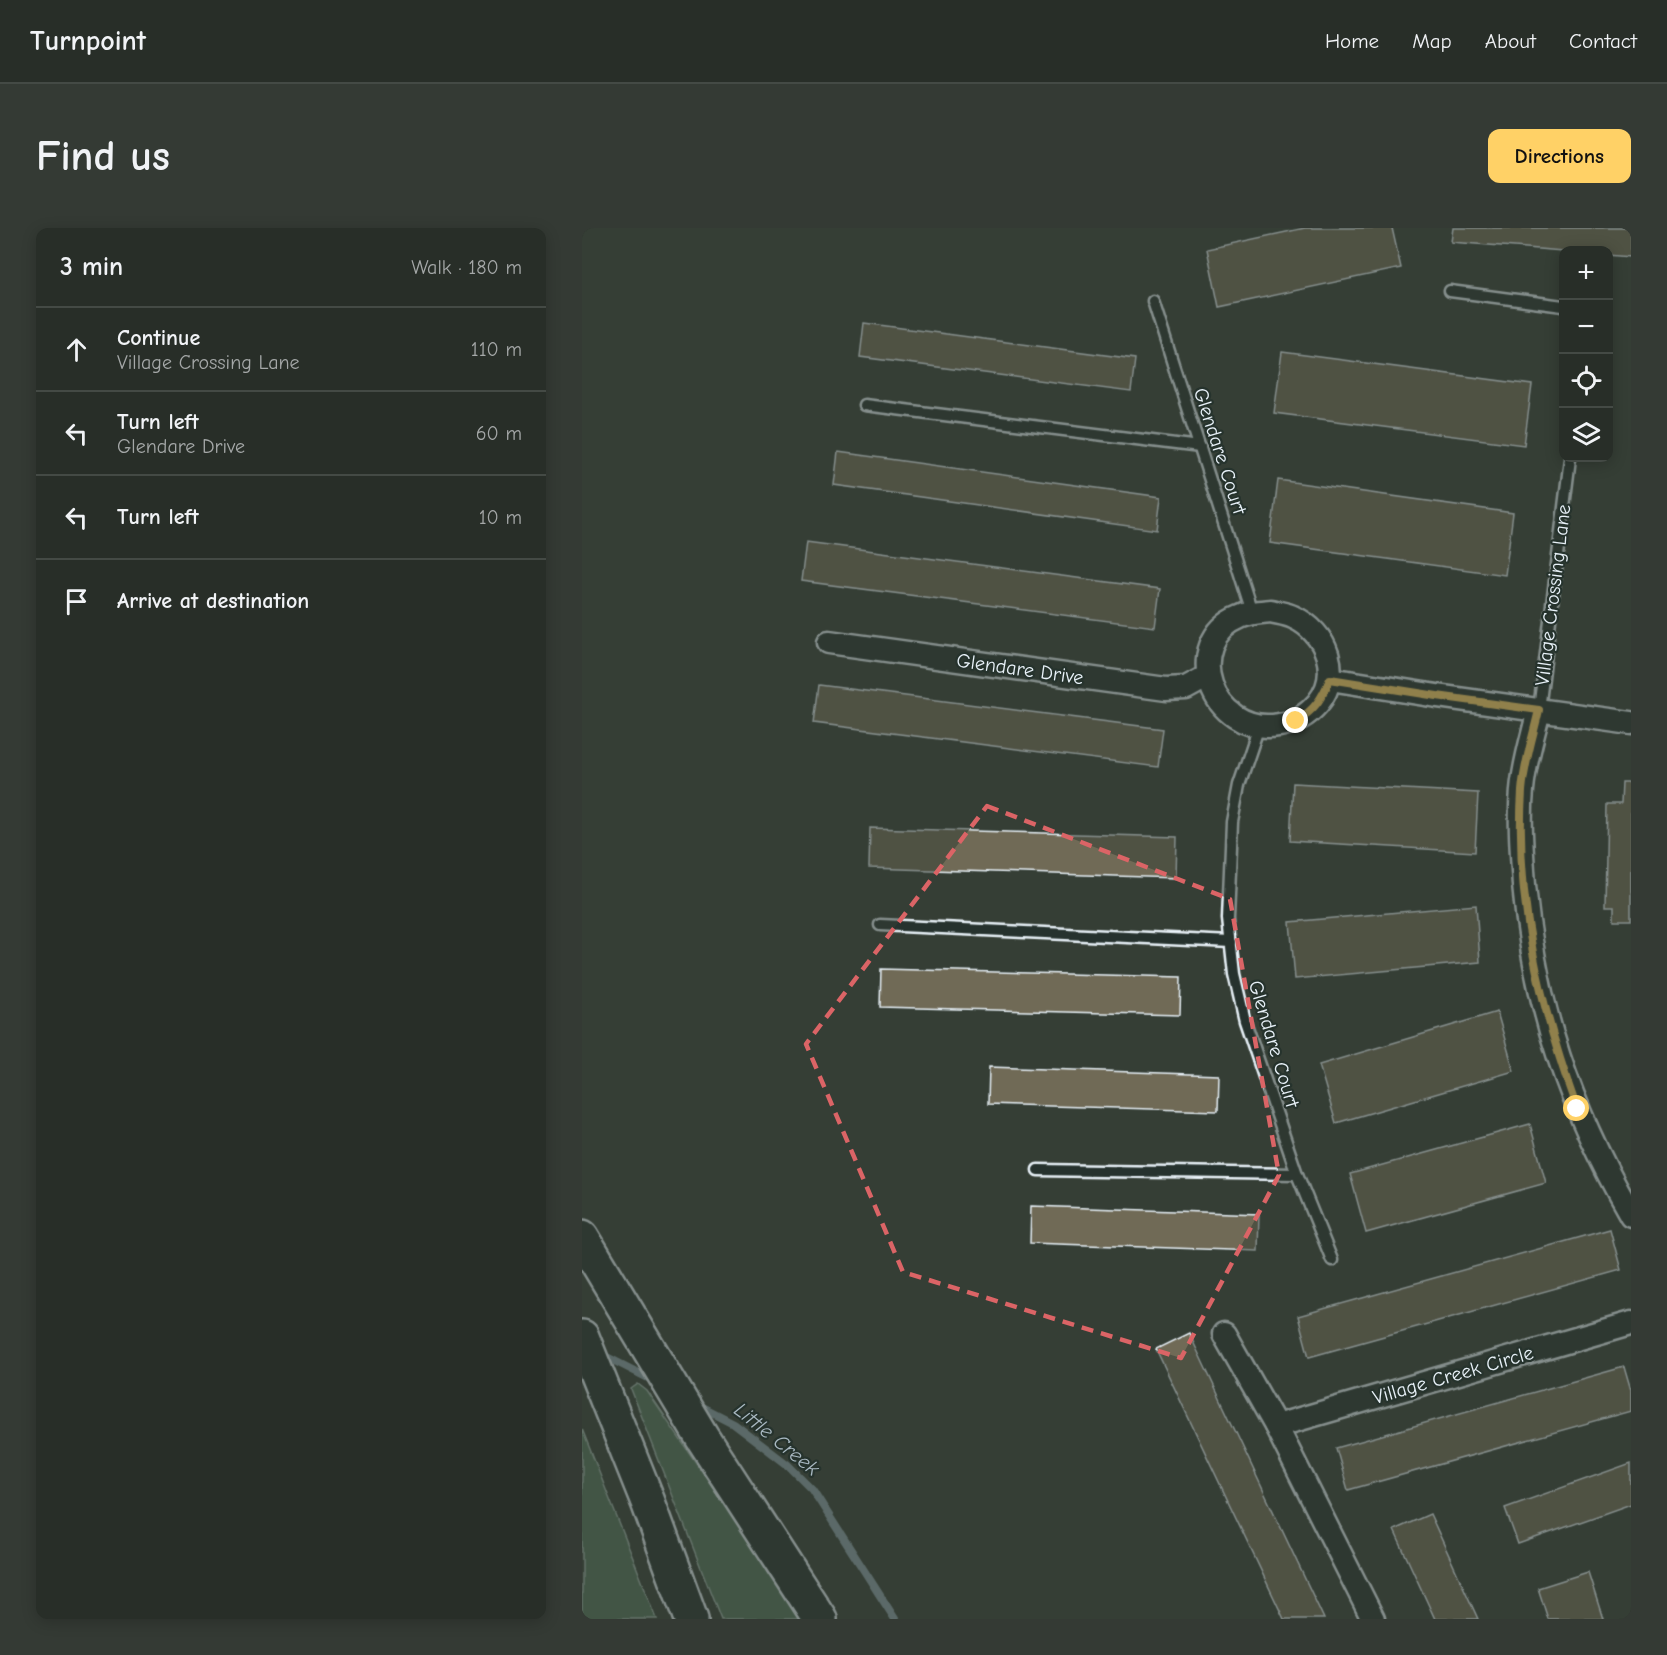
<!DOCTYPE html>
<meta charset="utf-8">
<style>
:root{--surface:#282e28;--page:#343a34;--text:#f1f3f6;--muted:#a5a8a8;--line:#444a45;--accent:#ffd166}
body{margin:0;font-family:"Comic Neue",sans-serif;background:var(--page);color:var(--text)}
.controls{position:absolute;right:18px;top:18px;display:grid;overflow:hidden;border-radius:12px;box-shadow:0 3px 15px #0003}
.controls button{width:54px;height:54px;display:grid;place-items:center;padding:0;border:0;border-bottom:2px solid var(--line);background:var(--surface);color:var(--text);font:30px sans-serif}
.stop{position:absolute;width:18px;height:18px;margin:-14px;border:4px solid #ffd166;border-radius:50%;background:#fff}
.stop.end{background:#ffd166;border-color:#fff;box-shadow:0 2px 6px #0008}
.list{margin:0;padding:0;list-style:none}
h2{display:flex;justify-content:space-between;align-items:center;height:78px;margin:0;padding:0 24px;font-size:26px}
h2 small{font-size:20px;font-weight:400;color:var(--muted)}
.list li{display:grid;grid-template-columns:39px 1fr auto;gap:18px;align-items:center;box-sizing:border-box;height:84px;padding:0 24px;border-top:2px solid var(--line)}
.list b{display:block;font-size:22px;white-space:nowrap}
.list p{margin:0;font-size:20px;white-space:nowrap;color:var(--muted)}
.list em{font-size:20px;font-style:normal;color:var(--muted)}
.icon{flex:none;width:33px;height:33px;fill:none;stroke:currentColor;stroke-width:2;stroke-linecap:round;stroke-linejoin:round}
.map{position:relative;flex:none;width:1049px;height:1391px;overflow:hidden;border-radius:12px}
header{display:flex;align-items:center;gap:36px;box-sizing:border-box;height:84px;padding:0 30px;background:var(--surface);border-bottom:2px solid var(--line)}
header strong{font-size:28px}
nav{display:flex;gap:33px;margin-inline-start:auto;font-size:21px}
.intro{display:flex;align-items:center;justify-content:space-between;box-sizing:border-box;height:144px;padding:0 36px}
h1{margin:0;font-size:42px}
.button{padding:15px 27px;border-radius:12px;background:var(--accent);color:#111;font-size:21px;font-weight:700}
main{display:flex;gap:36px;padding:0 36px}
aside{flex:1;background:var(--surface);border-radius:12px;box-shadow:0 3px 15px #0003}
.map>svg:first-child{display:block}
</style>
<header>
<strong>Turnpoint</strong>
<nav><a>Home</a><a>Map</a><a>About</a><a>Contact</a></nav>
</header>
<div class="intro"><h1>Find us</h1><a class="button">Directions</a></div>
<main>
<aside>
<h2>3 min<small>Walk · 180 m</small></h2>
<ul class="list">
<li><svg class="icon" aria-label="ahead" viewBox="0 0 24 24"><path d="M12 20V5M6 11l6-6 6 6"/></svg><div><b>Continue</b><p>Village Crossing Lane</p></div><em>110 m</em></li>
<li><svg class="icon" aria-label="left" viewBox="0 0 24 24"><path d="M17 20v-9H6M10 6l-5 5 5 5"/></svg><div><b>Turn left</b><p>Glendare Drive</p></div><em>60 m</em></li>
<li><svg class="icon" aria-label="left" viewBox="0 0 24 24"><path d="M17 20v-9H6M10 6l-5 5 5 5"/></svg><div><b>Turn left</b></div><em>10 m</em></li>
<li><svg class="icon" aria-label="arrive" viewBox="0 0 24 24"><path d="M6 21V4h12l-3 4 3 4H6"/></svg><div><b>Arrive at destination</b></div></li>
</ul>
</aside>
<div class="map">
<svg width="1049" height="1391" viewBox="0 0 1049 1391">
<rect width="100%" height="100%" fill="#353e35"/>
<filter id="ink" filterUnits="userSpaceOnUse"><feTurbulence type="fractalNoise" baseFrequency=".0167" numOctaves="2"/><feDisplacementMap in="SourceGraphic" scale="12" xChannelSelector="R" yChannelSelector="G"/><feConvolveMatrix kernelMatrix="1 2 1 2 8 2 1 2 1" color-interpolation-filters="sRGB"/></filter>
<g filter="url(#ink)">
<g fill="#53725a" stroke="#9eb2a9" stroke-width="1.5">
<path d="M56,1156L65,1163L221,1391H139L49,1161Z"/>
<path d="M0,1201L75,1391H0Z"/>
</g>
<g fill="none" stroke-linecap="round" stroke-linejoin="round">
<g stroke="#8a9ea6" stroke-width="8">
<path d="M17,1125L66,1150L74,1151"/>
<path d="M114,1176L151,1195L206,1237L230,1261L313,1391"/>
</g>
</g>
<g fill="#6f6a57" stroke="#e8f1f8" stroke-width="1.5">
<path d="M723,0H810L819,40L637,79L625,21Z"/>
<path d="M871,0H1049V29L1026,27V22L981,23L869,14Z"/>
<path d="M282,95L553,131L549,164L278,129Z"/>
<path d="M700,124L950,157L942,217L692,185Z"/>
<path d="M256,224L579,269L575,302L252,257Z"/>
<path d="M696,252L931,285L923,347L688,315Z"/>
<path d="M224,314L578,361L573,399L219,353Z"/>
<path d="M237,457L581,501L576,539L232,495Z"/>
<path d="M711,555L896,565L893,624L708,613Z"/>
<path d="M1040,555H1049V692H1032V678H1023L1025,576H1039Z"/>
<path d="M288,600L595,609L594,650L287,640Z"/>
<path d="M894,677L898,734L713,751L708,694Z"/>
<path d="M299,741L599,749L598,787L298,779Z"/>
<path d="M915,784L932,843L754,895L737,837Z"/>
<path d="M407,839L637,847L636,883L406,876Z"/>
<path d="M948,896L964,955L784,1005L768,946Z"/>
<path d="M449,978L677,986L676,1023L448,1015Z"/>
<path d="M1028,1001L1039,1042L727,1129L716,1088Z"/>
<path d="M607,1105L742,1391H702L574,1121Z"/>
<path d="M1042,1139L1049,1163V1183L766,1262L754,1220Z"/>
<path d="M1049,1235V1276L936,1316L923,1280Z"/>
<path d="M848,1286L896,1391H853L812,1302Z"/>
<path d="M1006,1344L1021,1391H966L956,1360Z"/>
</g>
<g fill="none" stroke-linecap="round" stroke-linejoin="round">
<g stroke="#e8f1f8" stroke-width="15">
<g id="lane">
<path d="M868,63L981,78"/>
<path d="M571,73L670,384"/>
<path d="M282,177L618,219"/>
<path d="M957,482L988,230"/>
<path d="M677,498L657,557L650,594L646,691L652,746L663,793L715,946L750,1032"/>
<path d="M298,697L649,714"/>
<path d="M456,942L715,946"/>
</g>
</g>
<g stroke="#e8f1f8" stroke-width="27">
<g id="street">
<path d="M689,383C696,385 705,386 711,389C745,404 760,446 736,475C726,487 713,495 697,497C628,509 598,413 658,389C668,384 678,384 689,383Z"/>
<path d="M247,414L584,461L604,460L626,448"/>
<path d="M748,451L855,468L1049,495"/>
<path d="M957,482C951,508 942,536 940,562C937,593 940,626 942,657C953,780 988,881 1049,987"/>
<path d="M642,1106L694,1198L791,1391"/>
<path d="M694,1198L1049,1095"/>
</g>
</g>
<g stroke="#e8f1f8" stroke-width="38">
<g id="highway">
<path d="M0,1009L120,1209L238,1391"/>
<path d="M0,1109L66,1274L109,1391"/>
</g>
</g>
<use href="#lane" stroke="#26332d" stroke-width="10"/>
<use href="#street" stroke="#26332d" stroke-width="22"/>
<use href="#highway" stroke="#26332d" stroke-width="33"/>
</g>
</g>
<g fill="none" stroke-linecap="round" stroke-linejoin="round" filter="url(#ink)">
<path stroke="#ffd166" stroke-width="8" d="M714,493C733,482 740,470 748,451L855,468L957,482C951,508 942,536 940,563C933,673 958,778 995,881"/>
</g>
<path d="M0 0H1049V1391H0ZM405,578L648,671L697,947L599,1130L321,1044L224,816Z" fill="#353e35" fill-opacity=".55" fill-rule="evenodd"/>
<path fill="none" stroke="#db6466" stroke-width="4.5" stroke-dasharray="12 8" stroke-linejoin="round" d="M405,578L648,671L697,947L599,1130L321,1044L224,816Z"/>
<g text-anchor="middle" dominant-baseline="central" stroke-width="4.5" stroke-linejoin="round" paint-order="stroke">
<g font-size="20" fill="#e8f1f8" stroke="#26332d">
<text transform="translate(638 223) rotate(72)">Glendare Court</text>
<text transform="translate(971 367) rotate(-83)">Village Crossing Lane</text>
<text transform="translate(438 441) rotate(8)">Glendare Drive</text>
<text transform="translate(692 816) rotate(73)">Glendare Court</text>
<text transform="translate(871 1147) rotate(-16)">Village Creek Circle</text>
</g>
<g font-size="21" font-style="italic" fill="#a9b9c2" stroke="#26332d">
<text transform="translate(195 1211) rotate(39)">Little Creek</text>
</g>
</g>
</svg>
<div class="controls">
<button>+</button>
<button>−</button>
<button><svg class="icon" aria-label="locate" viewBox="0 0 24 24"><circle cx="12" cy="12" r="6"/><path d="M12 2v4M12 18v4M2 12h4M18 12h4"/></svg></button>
<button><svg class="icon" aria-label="layers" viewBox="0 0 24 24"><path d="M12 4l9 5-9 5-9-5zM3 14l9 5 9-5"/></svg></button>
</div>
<div class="stop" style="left:995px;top:881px"></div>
<div class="stop end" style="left:714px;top:493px"></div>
</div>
</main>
